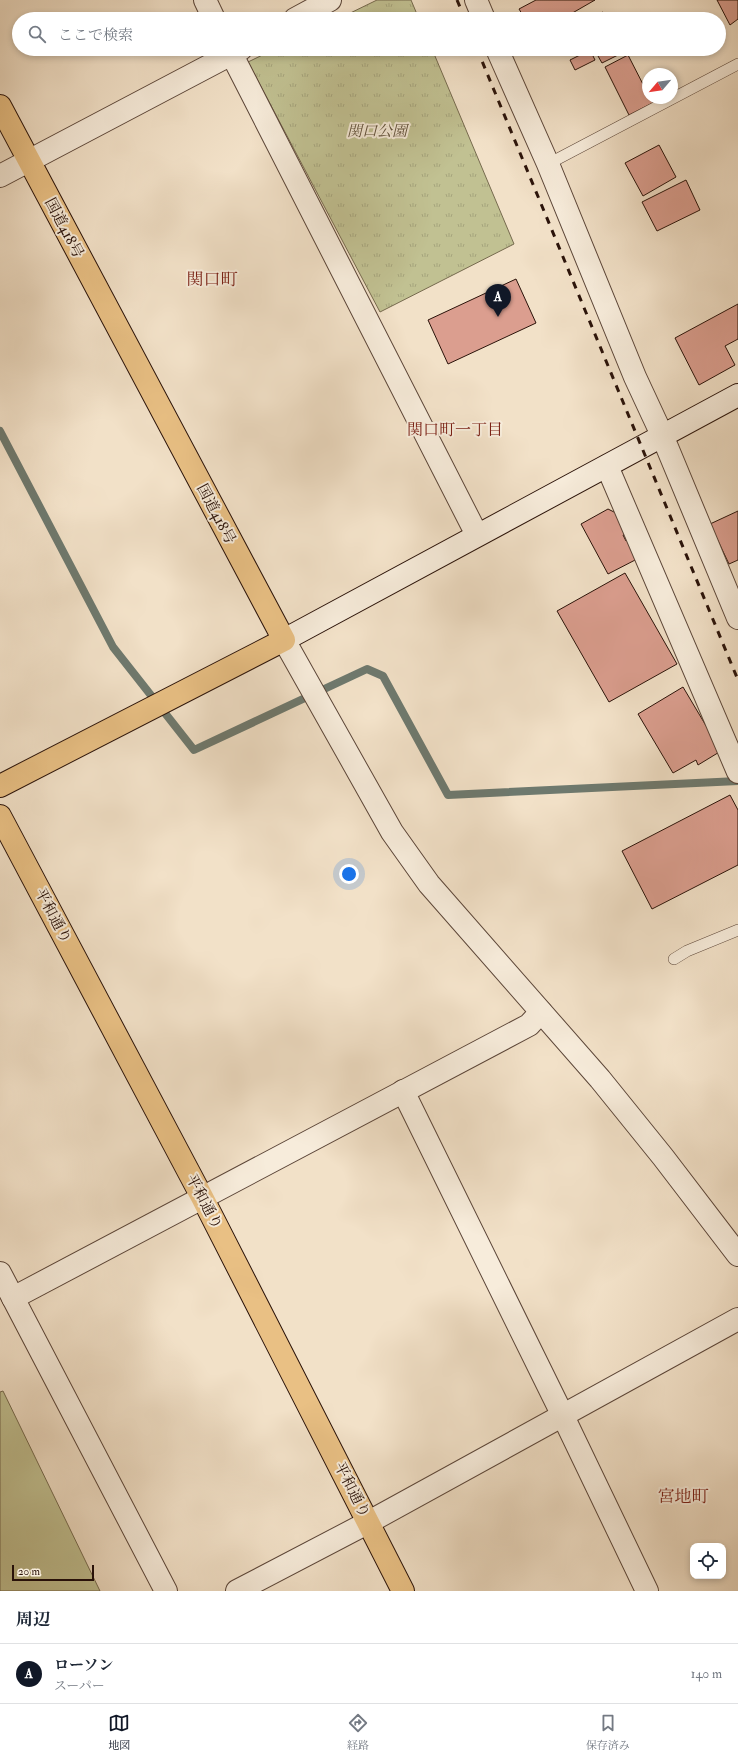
<!DOCTYPE html>
<html lang="ja">
<meta charset="utf-8">
<style>
:root{--surface:#fff;--page:#f6f6f7;--text:#1f2937;--muted:#747a83;--line:#e0e1e3;--accent:#111827}
body{margin:0;font-family:"IM FELL Double Pica","Noto Serif JP",serif;background:var(--page);color:var(--text)}
.controls{position:absolute;right:12px;bottom:12px;display:grid;overflow:hidden;border-radius:8px;box-shadow:0 2px 6px #0003}
.controls button{width:36px;height:36px;display:grid;place-items:center;padding:0;border:0;border-bottom:1px solid var(--line);background:var(--surface);color:var(--text);font:20px sans-serif}
.compass{position:absolute;left:642px;top:68px;width:36px;height:36px;border-radius:50%;background:var(--surface);box-shadow:0 2px 6px #0003;rotate:241deg}
.scale{position:absolute;left:12px;bottom:10px;width:82px;box-sizing:border-box;padding-left:4px;border:2px solid #2a1209;border-top:0;font-size:11px;line-height:14px;white-space:nowrap;color:#2a1209;-webkit-text-stroke:3px #f7ecdb;paint-order:stroke}
.you{position:absolute;left:349px;top:874px;width:14px;height:14px;margin:-10px;border:3px solid #fff;border-radius:50%;background:#1a73e8;box-shadow:0 0 0 6px #1a73e833}
.badge{display:grid;place-items:center;width:26px;height:26px;border-radius:50%;background:var(--accent);color:#fff;font-size:13px;font-weight:700}
.pin{position:absolute;translate:-50% -33px;filter:drop-shadow(0 1px 2px #0008)}
.pin::after{content:'';position:absolute;top:21px;width:14px;height:12px;background:inherit;clip-path:polygon(0 0,100% 0,50% 100%)}
.list{margin:0;padding:0;list-style:none}
h2{display:flex;justify-content:space-between;align-items:center;height:52px;margin:0;padding:0 16px;font-size:17px}
h2 small{font-size:13px;font-weight:400;color:var(--muted)}
.list li{display:grid;grid-template-columns:26px 1fr auto;gap:12px;align-items:center;box-sizing:border-box;height:60px;padding:0 16px;border-top:1px solid var(--line)}
.list b{display:block;font-size:15px;white-space:nowrap}
.list p{margin:0;font-size:13px;white-space:nowrap;color:var(--muted)}
.list em{font-size:13px;font-style:normal;color:var(--muted)}
.icon{flex:none;width:22px;height:22px;fill:none;stroke:currentColor;stroke-width:2;stroke-linecap:round;stroke-linejoin:round}
.map{position:relative;flex:none;width:738px;height:1591px;overflow:hidden}
.search{position:absolute;background:var(--surface);box-shadow:0 2px 6px #0003;left:12px;right:12px;top:12px;height:44px;display:flex;align-items:center;gap:10px;box-sizing:border-box;padding:0 14px;border-radius:22px;color:var(--muted);font-size:15px}
.sheet{height:112px;background:var(--surface)}
nav{display:flex;justify-content:space-around;align-items:center;box-sizing:border-box;height:56px;border-top:1px solid var(--line);background:var(--surface);font-size:11px;color:var(--muted)}
nav a{display:grid;justify-items:center;gap:2px}
nav .on{color:var(--accent)}
.map>svg:first-child{display:block}
</style>
<div class="map">
<svg width="738" height="1591" viewBox="0 0 738 1591">
<defs>
<pattern id="park-tufts" width="24" height="20" patternUnits="userSpaceOnUse"><rect width="24" height="20" fill="#c1c192"/><path d="M3 7l-1-3M5 7V3M7 7l1-3M15 17l-1-3M17 17v-4M19 17l1-3" fill="none" stroke="#a6a57d"/></pattern>
</defs>
<rect width="100%" height="100%" fill="#f2e1c8"/>
<filter id="stains"><feTurbulence type="fractalNoise" baseFrequency=".005" numOctaves="4"/><feColorMatrix values="0 0 0 0 .2 0 0 0 0 .09 0 0 0 0 .02 0 0 0 .5 -.17"/></filter>
<radialGradient id="worn" r=".72"><stop offset=".6" stop-color="#630" stop-opacity="0"/><stop offset="1" stop-color="#630" stop-opacity=".3"/></radialGradient>
<g fill="url(#park-tufts)" stroke="#766a4e">
<path d="M377,0H411L419,19H338Z"/>
<path d="M275,49H432L514,244L380,312L248,62Z"/>
</g>
<path fill="#c1c192" stroke="#766a4e" d="M3,1391L100,1591H0V1392Z"/>
<g fill="none" stroke-linecap="round" stroke-linejoin="round">
<path stroke="#6e796e" stroke-width="8" d="M0,431L113,647L194,750L367,669L383,676L448,795L738,781"/>
</g>
<g fill="#db9e8f" stroke="#2a1209">
<path d="M536,0H595L562,19H525L519,9Z"/>
<path d="M717,0H738V19L730,25Z"/>
<path d="M603,12L606,19H588Z"/>
<path d="M594,49H622L624,52L602,63Z"/>
<path d="M590,50L595,60L575,70L570,60Z"/>
<path d="M628,55L648,94V98H650L653,103L629,115L605,67Z"/>
<path d="M659,145L676,177L643,196L625,163Z"/>
<path d="M686,180L700,210L657,231L642,202Z"/>
<path d="M516,279L536,323L448,364L428,320Z"/>
<path d="M738,304V339L725,346L735,365L699,385L675,338Z"/>
<path d="M608,509L618,514L628,533L623,535L626,541L630,538L639,558L608,574L581,524Z"/>
<path d="M738,511V560L729,564L710,524Z"/>
<path d="M625,573L677,664L609,702L557,611Z"/>
<path d="M683,687L721,751L698,765L696,760L673,773L638,714Z"/>
<path d="M730,795L738,810V865L652,909L622,851Z"/>
</g>
<g fill="none" stroke-linecap="round" stroke-linejoin="round">
<g stroke="#5c4639" stroke-width="12">
<g id="lane">
<path d="M548,164L738,64"/>
<path d="M674,959L687,951L738,930"/>
</g>
</g>
<g stroke="#5c4639" stroke-width="24">
<g id="street">
<path d="M205,0L214,19"/>
<path d="M476,0L484,19"/>
<path d="M295,19L330,0"/>
<path d="M229,49L477,535"/>
<path d="M497,49L548,164L635,377L662,435L738,618"/>
<path d="M0,176L241,49"/>
<path d="M607,466L738,772"/>
<path d="M284,640L392,832L429,884L600,1079L663,1157L738,1255"/>
<path d="M403,1091L563,1416L647,1591"/>
<path d="M0,1273L166,1591"/>
<path d="M13,1298L529,1025L541,1012"/>
<path d="M237,1591L369,1522L738,1319"/>
</g>
</g>
<g stroke="#2a1209" stroke-width="24">
<path id="secondary" d="M284,640L738,395"/>
</g>
<g stroke="#2a1209" stroke-width="24">
<g id="highway">
<path d="M0,106L284,640L0,786"/>
<path d="M0,816L202,1197L403,1591"/>
</g>
</g>
<use href="#lane" stroke="#f7ecdb" stroke-width="11"/>
<use href="#street" stroke="#f7ecdb" stroke-width="22"/>
<use href="#secondary" stroke="#f7ecdb" stroke-width="22"/>
<use href="#highway" stroke="#e9c084" stroke-width="22"/>
<g stroke="#2a1209" stroke-width="3" stroke-dasharray="7 7" stroke-linecap="butt">
<path d="M457,0L465,19"/>
<path d="M477,49L738,680"/>
</g>
</g>
<g text-anchor="middle" dominant-baseline="central" stroke-width="4" stroke-linejoin="round" paint-order="stroke">
<g font-size="15" font-style="italic" fill="#5f4f39" stroke="#f7ecdb">
<text x="377" y="131">関口公園</text>
</g>
<g font-size="15" fill="#2a1209" stroke="#f7ecdb">
<text transform="translate(64 228) rotate(62)">国道418号</text>
<text transform="translate(216 514) rotate(62)">国道418号</text>
<text transform="translate(53 916) rotate(62)">平和通り</text>
<text transform="translate(204 1202) rotate(62)">平和通り</text>
<text transform="translate(352 1490) rotate(63)">平和通り</text>
</g>
<g font-size="16" fill="#7a1f14" stroke="#f7ecdb">
<text x="455" y="430">関口町一丁目</text>
</g>
<g font-size="17" fill="#7a1f14" stroke="#f7ecdb">
<text x="212" y="279">関口町</text>
<text x="683" y="1496">宮地町</text>
</g>
</g>
<rect width="100%" height="100%" filter="url(#stains)"/>
<rect width="100%" height="100%" fill="url(#worn)"/>
</svg>
<div class="controls">
<button><svg class="icon" aria-label="locate" viewBox="0 0 24 24"><circle cx="12" cy="12" r="6"/><path d="M12 2v4M12 18v4M2 12h4M18 12h4"/></svg></button>
</div>
<svg class="compass" viewBox="-18 -18 36 36"><path d="M0-13l5 13h-10z" fill="#e53935"/><path d="M0 13l5-13h-10z" fill="#747a83"/></svg>
<div class="scale">20 m</div>
<div class="you"></div>
<div class="pin badge" style="left:498px;top:317px">A</div>
<div class="search"><svg class="icon" aria-label="search" viewBox="0 0 24 24"><circle cx="10" cy="10" r="6"/><path d="M15 15l6 6"/></svg>ここで検索</div>
</div>
<section class="sheet">
<h2>周辺<small></small></h2>
<ul class="list">
<li><span class="badge">A</span><div><b>ローソン</b><p>スーパー</p></div><em>140 m</em></li>
</ul>
</section>
<nav>
<a class="on"><svg class="icon" aria-label="map" viewBox="0 0 24 24"><path d="M3 6l6-2 6 2 6-2v14l-6 2-6-2-6 2zM9 4v14M15 6v14"/></svg>地図</a>
<a><svg class="icon" aria-label="directions" viewBox="0 0 24 24"><path d="M12 3l9 9-9 9-9-9zM9 14v-3h6M13 9l2 2-2 2"/></svg>経路</a>
<a><svg class="icon" aria-label="saved" viewBox="0 0 24 24"><path d="M7 4h10v16l-5-4-5 4z"/></svg>保存済み</a>
</nav>
